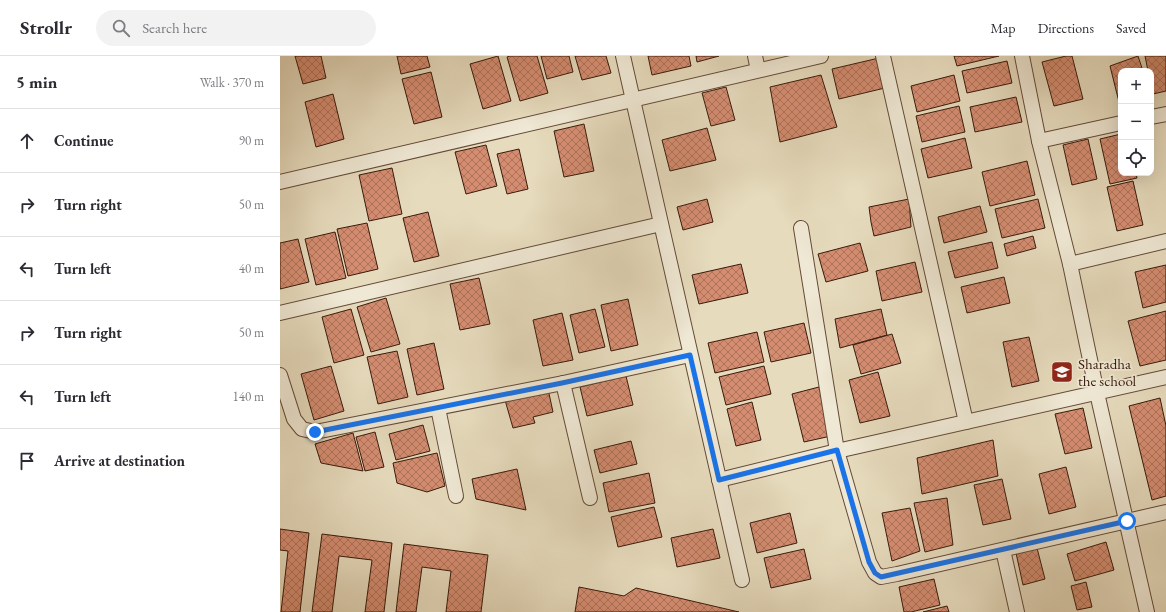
<!DOCTYPE html>
<meta charset="utf-8">
<style>
:root{--surface:#fff;--page:#f2f2f3;--text:#2b2b33;--muted:#7c7c81;--line:#e1e1e2}
body{margin:0;font-family:"EB Garamond",serif;background:var(--page);color:var(--text)}
.controls{position:absolute;right:12px;top:12px;display:grid;overflow:hidden;border-radius:8px;box-shadow:0 4px 16px #0002}
.controls button{width:36px;height:36px;display:grid;place-items:center;padding:0;border:0;border-bottom:1px solid var(--line);background:var(--surface);color:var(--text);font:20px sans-serif}
.stop{position:absolute;width:12px;height:12px;margin:-9px;border:3px solid #1a73e8;border-radius:50%;background:#fff}
.stop.end{background:#1a73e8;border-color:#fff;box-shadow:0 1px 4px #0008}
.list{margin:0;padding:0;list-style:none}
h2{display:flex;justify-content:space-between;align-items:center;height:52px;margin:0;padding:0 16px;font-size:17px}
h2 small{font-size:13px;font-weight:400;color:var(--muted)}
.list li{display:grid;grid-template-columns:26px 1fr auto;gap:12px;align-items:center;box-sizing:border-box;height:64px;padding:0 16px;border-top:1px solid var(--line)}
.list b{display:block;font-size:15px;white-space:nowrap}
.list em{font-size:13px;font-style:normal;color:var(--muted)}
.icon{flex:none;width:22px;height:22px;fill:none;stroke:currentColor;stroke-width:2;stroke-linecap:round;stroke-linejoin:round}
.map{position:relative;flex:none;width:886px;height:556px;overflow:hidden}
header{display:flex;align-items:center;gap:24px;box-sizing:border-box;height:56px;padding:0 20px;background:var(--surface);border-bottom:1px solid var(--line)}
header strong{font-size:19px}
nav{display:flex;gap:22px;margin-inline-start:auto;font-size:14px}
.search{width:280px;height:36px;background:var(--page);display:flex;align-items:center;gap:10px;box-sizing:border-box;padding:0 14px;border-radius:22px;color:var(--muted);font-size:15px}
main{display:flex}
aside{flex:1;background:var(--surface)}
.map>svg:first-child{display:block}
</style>
<header>
<strong>Strollr</strong>
<div class="search"><svg class="icon" aria-label="search" viewBox="0 0 24 24"><circle cx="10" cy="10" r="6"/><path d="M15 15l6 6"/></svg>Search here</div>
<nav><a>Map</a><a>Directions</a><a>Saved</a></nav>
</header>
<main>
<aside>
<h2>5 min<small>Walk · 370 m</small></h2>
<ul class="list">
<li><svg class="icon" aria-label="ahead" viewBox="0 0 24 24"><path d="M12 20V5M6 11l6-6 6 6"/></svg><div><b>Continue</b></div><em>90 m</em></li>
<li><svg class="icon" aria-label="right" viewBox="0 0 24 24"><path d="M7 20v-9h11M14 6l5 5-5 5"/></svg><div><b>Turn right</b></div><em>50 m</em></li>
<li><svg class="icon" aria-label="left" viewBox="0 0 24 24"><path d="M17 20v-9H6M10 6l-5 5 5 5"/></svg><div><b>Turn left</b></div><em>40 m</em></li>
<li><svg class="icon" aria-label="right" viewBox="0 0 24 24"><path d="M7 20v-9h11M14 6l5 5-5 5"/></svg><div><b>Turn right</b></div><em>50 m</em></li>
<li><svg class="icon" aria-label="left" viewBox="0 0 24 24"><path d="M17 20v-9H6M10 6l-5 5 5 5"/></svg><div><b>Turn left</b></div><em>140 m</em></li>
<li><svg class="icon" aria-label="arrive" viewBox="0 0 24 24"><path d="M6 21V4h12l-3 4 3 4H6"/></svg><div><b>Arrive at destination</b></div></li>
</ul>
</aside>
<div class="map">
<svg width="886" height="556" viewBox="0 0 886 556">
<defs>
<pattern id="building-cross-hatch" width="8" height="8" patternUnits="userSpaceOnUse"><rect width="8" height="8" fill="#d58d71"/><path d="M0 0l8 8M0 8l8-8" fill="none" stroke="#ae725b"/></pattern>
</defs>
<rect width="100%" height="100%" fill="#e6dbbd"/>
<filter id="stains"><feTurbulence type="fractalNoise" baseFrequency=".005" numOctaves="4"/><feColorMatrix values="0 0 0 0 .2 0 0 0 0 .09 0 0 0 0 .02 0 0 0 .5 -.17"/></filter>
<radialGradient id="worn" r=".72"><stop offset=".6" stop-color="#630" stop-opacity="0"/><stop offset="1" stop-color="#630" stop-opacity=".3"/></radialGradient>
<g fill="url(#building-cross-hatch)" stroke="#381a0b">
<path d="M15,0H41L46,22L23,28Z"/>
<path d="M117,0H147L150,11L121,18Z"/>
<path d="M218,0L231,45L203,53L190,8Z"/>
<path d="M230,0H257L268,37L240,45L227,1Z"/>
<path d="M261,0H289L293,16L267,23Z"/>
<path d="M295,0H326L331,17L302,24Z"/>
<path d="M368,0H409L411,10L372,19Z"/>
<path d="M416,0H439L417,6Z"/>
<path d="M674,0H719L677,10Z"/>
<path d="M786,0H792L803,43L774,50L762,6Z"/>
<path d="M858,0L863,15H841V50H840L830,10Z"/>
<path d="M865,0H886V35L873,38L871,27V15H868Z"/>
<path d="M599,2L605,32L559,43L552,13Z"/>
<path d="M727,5L732,27L687,37L682,15Z"/>
<path d="M151,16L162,61L134,68L122,23Z"/>
<path d="M541,19L557,71L500,86L490,31Z"/>
<path d="M674,19L680,45L637,56L631,30Z"/>
<path d="M446,31L455,64L431,70L422,37Z"/>
<path d="M53,38L64,83L36,91L25,46Z"/>
<path d="M736,41L742,66L695,76L690,51Z"/>
<path d="M679,50L685,76L642,86L636,60Z"/>
<path d="M304,68L314,115L284,121L274,75Z"/>
<path d="M427,72L436,104L390,115L382,84Z"/>
<path d="M841,78V117H856L857,122L830,128L820,83Z"/>
<path d="M685,82L692,112L648,122L641,93Z"/>
<path d="M808,83L817,123L792,129L783,89Z"/>
<path d="M206,89L217,130L186,138L175,96Z"/>
<path d="M239,93L248,133L227,138L217,98Z"/>
<path d="M747,105L755,139L710,150L702,116Z"/>
<path d="M112,112L122,158L89,165L79,119Z"/>
<path d="M853,125L863,169L837,175L827,131Z"/>
<path d="M427,143L433,166L403,174L397,151Z"/>
<path d="M629,143L631,171L594,180L591,166L589,151Z"/>
<path d="M758,143L765,172L722,182L715,153Z"/>
<path d="M700,150L707,176L664,187L658,161Z"/>
<path d="M148,156L159,200L134,206L123,162Z"/>
<path d="M87,167L98,213L68,220L57,173Z"/>
<path d="M55,176L66,222L36,229L25,183Z"/>
<path d="M753,180L756,192L727,200L724,188Z"/>
<path d="M18,183L29,226L0,233V187Z"/>
<path d="M712,186L718,212L675,222L668,196Z"/>
<path d="M580,187L588,215L546,226L538,198Z"/>
<path d="M635,206L642,236L602,245L596,215Z"/>
<path d="M461,208L468,237L419,248L412,219Z"/>
<path d="M886,209V246L863,252L855,216Z"/>
<path d="M724,221L730,247L687,257L681,231Z"/>
<path d="M199,222L210,268L180,274L170,228Z"/>
<path d="M106,242L120,288L91,296L77,251Z"/>
<path d="M348,243L358,289L331,295L321,249Z"/>
<path d="M71,253L84,299L54,307L42,261Z"/>
<path d="M315,253L325,291L299,297L290,259Z"/>
<path d="M601,253L607,279L560,292L555,263Z"/>
<path d="M886,255V304L860,310L848,265Z"/>
<path d="M282,257L293,304L263,310L253,264Z"/>
<path d="M524,267L531,297L491,306L484,276Z"/>
<path d="M477,276L484,306L435,317L428,287Z"/>
<path d="M612,278L621,307L581,318L573,289Z"/>
<path d="M749,281L759,325L732,331L723,286Z"/>
<path d="M154,287L164,333L137,339L127,293Z"/>
<path d="M117,295L128,341L98,348L87,301Z"/>
<path d="M51,310L64,355L34,364L21,318Z"/>
<path d="M484,310L491,338L446,349L439,321Z"/>
<path d="M598,316L610,360L580,367L569,324Z"/>
<path d="M346,320L353,349L307,360L300,331Z"/>
<path d="M539,331L551,380L524,386L512,338Z"/>
<path d="M268,333L273,356L253,361L255,367L233,372L225,344Z"/>
<path d="M880,342L886,370V440L872,444L849,350Z"/>
<path d="M472,346L481,384L456,390L447,353Z"/>
<path d="M803,352L812,392L785,398L775,358Z"/>
<path d="M143,369L150,395L116,404L109,378Z"/>
<path d="M95,376L104,411L85,415L76,381Z"/>
<path d="M73,377L83,415L41,407L35,388Z"/>
<path d="M713,384L718,420L642,438L637,402Z"/>
<path d="M351,385L357,408L320,417L314,394Z"/>
<path d="M157,397L165,430L147,436L117,427L113,407Z"/>
<path d="M786,411L796,451L769,458L759,418Z"/>
<path d="M237,413L246,454L196,443L192,423Z"/>
<path d="M369,417L375,447L329,456L323,427Z"/>
<path d="M722,423L731,463L703,469L694,429Z"/>
<path d="M667,442L673,489L645,496L634,447Z"/>
<path d="M374,451L382,481L338,491L331,461Z"/>
<path d="M630,452L640,495L612,505L602,457Z"/>
<path d="M510,457L517,487L477,497L470,467Z"/>
<path d="M0,473L29,477L20,556H1L8,495L0,494Z"/>
<path d="M433,473L440,502L397,511L391,482Z"/>
<path d="M42,478L112,487L104,556H85L92,504L59,500L52,556H32Z"/>
<path d="M826,486L834,514L795,525L787,498Z"/>
<path d="M124,488L208,499L201,556H166L171,515L142,511L136,556H116Z"/>
<path d="M757,492L765,523L743,529L736,497Z"/>
<path d="M524,493L531,523L491,532L484,502Z"/>
<path d="M654,523L660,549L631,556H624L619,531Z"/>
<path d="M806,526L812,551L797,554L791,530Z"/>
<path d="M299,531L344,540L356,532L459,556H295Z"/>
<path d="M667,550L669,556H643Z"/>
</g>
<g fill="none" stroke-linecap="round" stroke-linejoin="round">
<g stroke="#644a38" stroke-width="16">
<g id="minor">
<path d="M343,0L462,524"/>
<path d="M475,0L478,14"/>
<path d="M603,0L686,366"/>
<path d="M742,0L759,85L790,208L817,337L867,556"/>
<path d="M871,61L886,58"/>
<path d="M759,85L841,67"/>
<path d="M0,126L541,0"/>
<path d="M521,172L557,395L589,506L595,517L601,521L617,518L886,456"/>
<path d="M790,208L886,185"/>
<path d="M0,257L381,168"/>
<path d="M0,319L14,363L22,373L35,376L283,327L410,299"/>
<path d="M283,327L310,442"/>
<path d="M158,352L176,440"/>
<path d="M439,424L557,395L886,321"/>
<path d="M723,494L737,556"/>
</g>
</g>
<use href="#minor" stroke="#efe8d4" stroke-width="14"/>
</g>
<g fill="none" stroke-linecap="round" stroke-linejoin="round">
<path stroke="#1a73e8" stroke-width="5" d="M35,376L282,327L410,299L439,424L557,394L589,506L595,517L601,521L847,465"/>
</g>
<defs>
<g id="school-square" transform="scale(1.15)"><rect x="-9" y="-9" width="18" height="18" rx="4" fill="#8f2418" stroke="#efe8d4"/><path d="M0-5L7-2L0 1L-7-2ZM-4 1L0 2.5L4 1V4Q0 6-4 4Z" fill="#fff"/></g>
</defs>
<g fill-rule="evenodd">
<use href="#school-square" x="782" y="316"/>
</g>
<g text-anchor="middle" dominant-baseline="central" stroke-width="3.5" stroke-linejoin="round" paint-order="stroke">
<g font-size="15" fill="#381a0b" stroke="#efe8d4" text-anchor="start">
<text x="798" y="307">Sharadha<tspan x="798" dy="17">the school</tspan></text>
</g>
</g>
<rect width="100%" height="100%" filter="url(#stains)"/>
<rect width="100%" height="100%" fill="url(#worn)"/>
</svg>
<div class="controls">
<button>+</button>
<button>−</button>
<button><svg class="icon" aria-label="locate" viewBox="0 0 24 24"><circle cx="12" cy="12" r="6"/><path d="M12 2v4M12 18v4M2 12h4M18 12h4"/></svg></button>
</div>
<div class="stop" style="left:847px;top:465px"></div>
<div class="stop end" style="left:35px;top:376px"></div>
</div>
</main>
